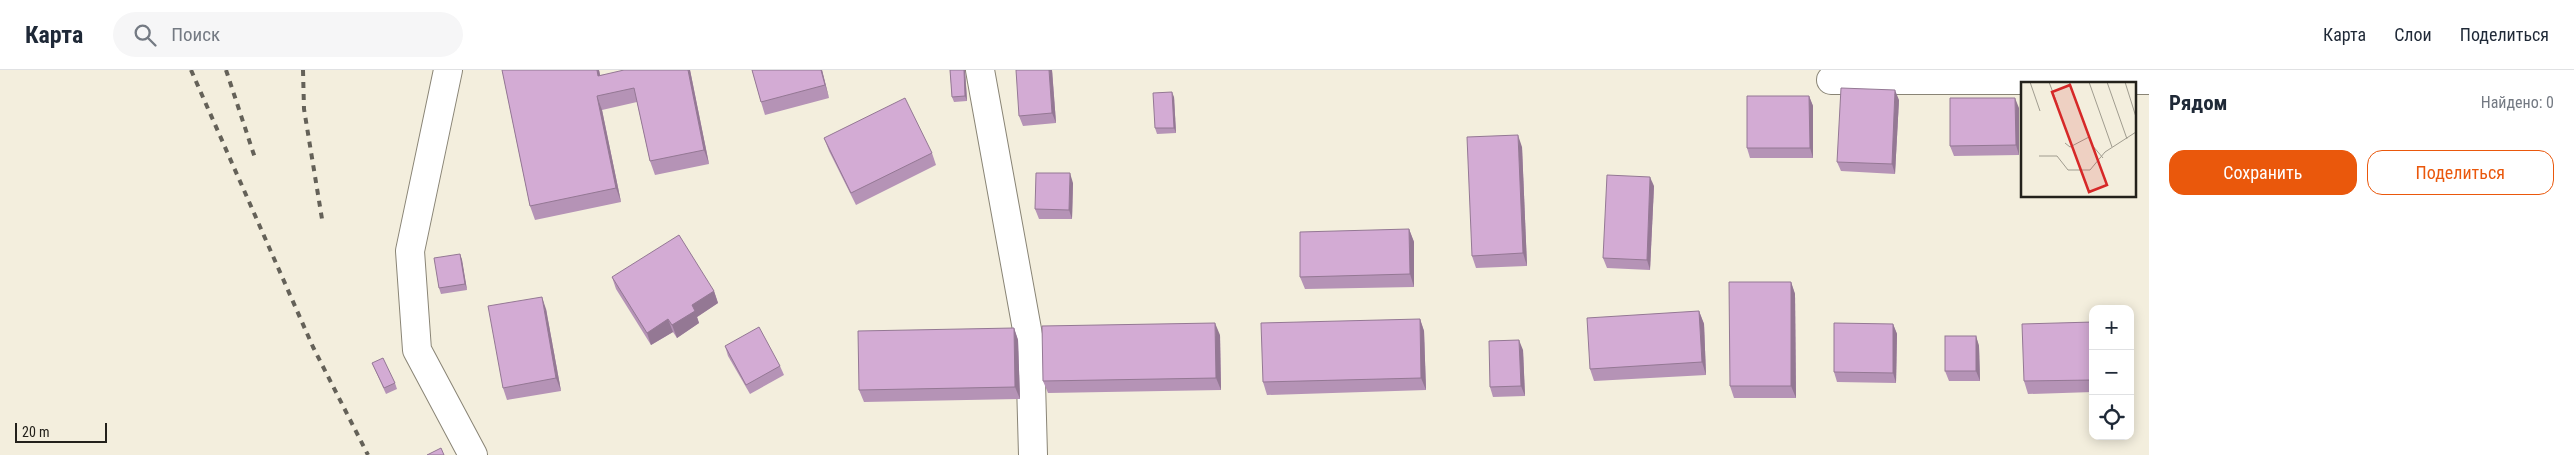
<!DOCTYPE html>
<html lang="ru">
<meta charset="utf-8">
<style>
:root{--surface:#fff;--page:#f6f6f7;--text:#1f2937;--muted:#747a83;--line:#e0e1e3;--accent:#ea580c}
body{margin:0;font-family:"Roboto Condensed",sans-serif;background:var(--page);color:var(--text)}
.controls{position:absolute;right:15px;bottom:15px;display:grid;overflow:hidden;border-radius:10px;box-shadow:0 2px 12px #0003}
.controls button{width:45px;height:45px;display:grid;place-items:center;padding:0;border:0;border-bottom:1px solid var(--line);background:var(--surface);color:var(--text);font:25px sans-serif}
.scale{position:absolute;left:15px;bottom:12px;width:92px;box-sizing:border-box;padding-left:5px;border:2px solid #23211b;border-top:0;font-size:14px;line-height:18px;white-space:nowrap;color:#23211b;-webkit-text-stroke:4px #f3eedd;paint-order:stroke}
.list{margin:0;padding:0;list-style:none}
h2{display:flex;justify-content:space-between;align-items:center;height:65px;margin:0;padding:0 20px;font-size:21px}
h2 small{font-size:16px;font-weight:400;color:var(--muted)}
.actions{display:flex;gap:10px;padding:15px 20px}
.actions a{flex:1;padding:11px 0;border:1px solid var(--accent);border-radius:15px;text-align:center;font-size:18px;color:var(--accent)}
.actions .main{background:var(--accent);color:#fff}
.icon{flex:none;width:28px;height:28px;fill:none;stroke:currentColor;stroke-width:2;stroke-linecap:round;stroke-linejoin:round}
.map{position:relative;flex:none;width:2149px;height:385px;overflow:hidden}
header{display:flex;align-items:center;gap:30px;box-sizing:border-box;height:70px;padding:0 25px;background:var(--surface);border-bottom:1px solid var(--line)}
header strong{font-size:24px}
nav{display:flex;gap:28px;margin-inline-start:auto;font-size:18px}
.search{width:350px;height:45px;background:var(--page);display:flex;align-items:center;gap:12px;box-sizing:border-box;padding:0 18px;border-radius:28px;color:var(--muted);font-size:19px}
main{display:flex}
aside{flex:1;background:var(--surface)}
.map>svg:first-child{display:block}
</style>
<header>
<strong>Карта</strong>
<div class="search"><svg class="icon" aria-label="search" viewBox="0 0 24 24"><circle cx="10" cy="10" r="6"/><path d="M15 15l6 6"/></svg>Поиск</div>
<nav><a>Карта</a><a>Слои</a><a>Поделиться</a></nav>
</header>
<main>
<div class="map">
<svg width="2149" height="385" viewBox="0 0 2149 385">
<rect width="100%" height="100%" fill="#f3eedd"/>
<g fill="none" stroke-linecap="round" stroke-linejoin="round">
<g stroke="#898475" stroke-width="30">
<g id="minor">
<path d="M448,0L410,181L417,280L473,385"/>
<path d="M980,0L1030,276L1033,385"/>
<path d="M1831,10H2149"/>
</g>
</g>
<use href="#minor" stroke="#fff" stroke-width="28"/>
<g stroke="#646158" stroke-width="4" stroke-dasharray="6 6" stroke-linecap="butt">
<path d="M191,0L313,277L368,385"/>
<path d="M226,0L255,88"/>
<path d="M303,0L304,39L322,149"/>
</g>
</g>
<g fill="#b593b6">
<path d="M502,0H599L600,5L690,0L709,94L655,105L650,91L637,32L602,40L621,132L535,150L530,136Z"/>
<path d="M752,0H822L829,28L765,45L761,32Z"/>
<path d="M950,0H965L967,31L954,32L952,27Z"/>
<path d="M1052,0L1056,53L1023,56L1019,46Z"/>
<path d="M1809,26L1813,36V88H1750L1747,78Z"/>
<path d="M1174,27L1176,63L1157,64L1155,58Z"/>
<path d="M1899,30L1895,104L1841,101L1837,92Z"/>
<path d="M2019,38V85L1954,86L1950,76Z"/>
<path d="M824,68L932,83L936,95L856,135L829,81Z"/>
<path d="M1522,77L1527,196L1476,198L1472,186Z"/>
<path d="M1073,113L1072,149H1039L1035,139Z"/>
<path d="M1654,116L1650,200L1607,198L1603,188Z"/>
<path d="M1409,159L1414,172V217L1305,219L1300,207Z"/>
<path d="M460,184L462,190L467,220L441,224L439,218Z"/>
<path d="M612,207L714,221L718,233L697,247L699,253L677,268L673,262L651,275L616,219Z"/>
<path d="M1791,212L1795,224L1796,328H1734L1730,316Z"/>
<path d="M546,239L561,321L507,330L503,318Z"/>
<path d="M1699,241L1704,254L1706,305L1594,311L1590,299Z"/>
<path d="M1420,249L1424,261L1426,320L1267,325L1263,312Z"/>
<path d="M2093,252V322L2028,324L2024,311Z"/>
<path d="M1893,254L1897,264L1896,313L1837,312L1834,302Z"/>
<path d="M1014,258L1018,270L1020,329L864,332L859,320Z"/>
<path d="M1220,265L1221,320L1048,323L1043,311Z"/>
<path d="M1976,266L1979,276L1980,311H1949L1945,301Z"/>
<path d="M725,276L780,296L784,305L750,324L728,286Z"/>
<path d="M1523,280L1525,326L1493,327L1490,317Z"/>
<path d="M372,293L395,313L397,319L386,324Z"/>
</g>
<g fill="#947894">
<path d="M597,0H599L603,19L598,6Z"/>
<path d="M688,0H690L709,94L704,80Z"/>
<path d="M821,0H822L829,28L825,15Z"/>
<path d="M964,0H965L967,31L965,26Z"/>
<path d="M1049,0H1052L1056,53L1052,43Z"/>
<path d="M1895,20L1899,30L1895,104L1892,94Z"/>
<path d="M1172,22L1174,27L1176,63L1174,58Z"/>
<path d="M597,26L602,40L621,132L616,118Z"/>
<path d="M1809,26L1813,36V88L1810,78Z"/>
<path d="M2015,28L2019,38V85L2016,75Z"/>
<path d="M1518,65L1522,77L1527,196L1523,183Z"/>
<path d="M1070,103L1073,113L1072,149L1069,140Z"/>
<path d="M1650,107L1654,116L1650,200L1647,190Z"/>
<path d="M1409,159L1414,172V217L1410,204Z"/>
<path d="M460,184L462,190L467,220L465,214Z"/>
<path d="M1791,212L1795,224L1796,328L1791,316Z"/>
<path d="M714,221L718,233L697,247L699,253L677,268L672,255L692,235Z"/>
<path d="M542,227L546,239L561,321L556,308Z"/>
<path d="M1699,241L1704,254L1706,305L1702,292Z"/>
<path d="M668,249L673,262L651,275L647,263Z"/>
<path d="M1420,249L1424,261L1426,320L1421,308Z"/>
<path d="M1215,253L1220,265L1221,320L1216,308Z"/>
<path d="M1893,254L1897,264L1896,313L1893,303Z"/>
<path d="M1014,258L1018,270L1020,329L1015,317Z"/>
<path d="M1976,266L1979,276L1980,311L1976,301Z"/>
<path d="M1519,270L1523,280L1525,326L1521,316Z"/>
</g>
<g fill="#d3abd4" stroke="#947894">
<path d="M502,0H597L598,6L624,0H688L704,80L650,91L634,18L597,26L616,118L530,136Z"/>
<path d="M752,0H821L825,15L761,32Z"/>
<path d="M950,0H964L965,26L952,27Z"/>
<path d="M1016,0H1049L1052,43L1019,46Z"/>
<path d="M1841,18L1895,20L1892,94L1837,92Z"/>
<path d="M1172,22L1174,58H1155L1153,23Z"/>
<path d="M1747,26H1809L1810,78H1747Z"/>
<path d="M905,28L932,83L851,123L824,68Z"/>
<path d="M1950,28H2015L2016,75L1950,76Z"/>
<path d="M1518,65L1523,183L1472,186L1467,67Z"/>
<path d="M1036,103H1070L1069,140L1035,139Z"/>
<path d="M1607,105L1650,107L1647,190L1603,188Z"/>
<path d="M1409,159L1410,204L1300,207V162Z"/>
<path d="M679,165L714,221L692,235L695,241L672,255L668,249L647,263L612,207Z"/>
<path d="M460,184L465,214L439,218L434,188Z"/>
<path d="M1729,212H1791V316H1730Z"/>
<path d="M542,227L556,308L503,318L488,236Z"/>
<path d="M1699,241L1702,292L1590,299L1587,248Z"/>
<path d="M1420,249L1421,308L1263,312L1261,253Z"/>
<path d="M2093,252V310L2024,311L2022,254Z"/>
<path d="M1215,253L1216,308L1043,311L1042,256Z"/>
<path d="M1834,253L1893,254V303L1834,302Z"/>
<path d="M759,257L780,296L746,315L725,276Z"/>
<path d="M1014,258L1015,317L859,320L858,261Z"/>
<rect x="1945" y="266" width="31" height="35"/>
<path d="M1519,270L1521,316L1490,317L1489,271Z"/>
<path d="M383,288L395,313L384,318L372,293Z"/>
<path d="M441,378L444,385H427Z"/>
</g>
<g transform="translate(2021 12)">
<rect width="115" height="115" fill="#f3eedd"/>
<path fill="none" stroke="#a09c8f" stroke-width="1" d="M9,0L19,29M28,0L37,24M48,0L71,63L82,76M68,0L91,65M86,0L106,57M104,0L115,35M44,61L49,65L68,55M18,74H36L47,88H69L84,70L115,50"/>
<path fill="#d62828" fill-opacity="0.15" stroke="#d62828" stroke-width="2.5" d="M49,3L86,103L68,110L31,10Z"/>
<rect width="115" height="115" fill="none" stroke="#23211b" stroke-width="2.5"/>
</g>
</svg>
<div class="controls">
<button>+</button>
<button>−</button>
<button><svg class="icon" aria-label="locate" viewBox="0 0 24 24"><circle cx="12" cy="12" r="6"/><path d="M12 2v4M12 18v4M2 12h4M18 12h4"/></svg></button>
</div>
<div class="scale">20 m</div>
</div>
<aside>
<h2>Рядом<small>Найдено: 0</small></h2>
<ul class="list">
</ul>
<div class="actions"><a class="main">Сохранить</a><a>Поделиться</a></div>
</aside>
</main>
